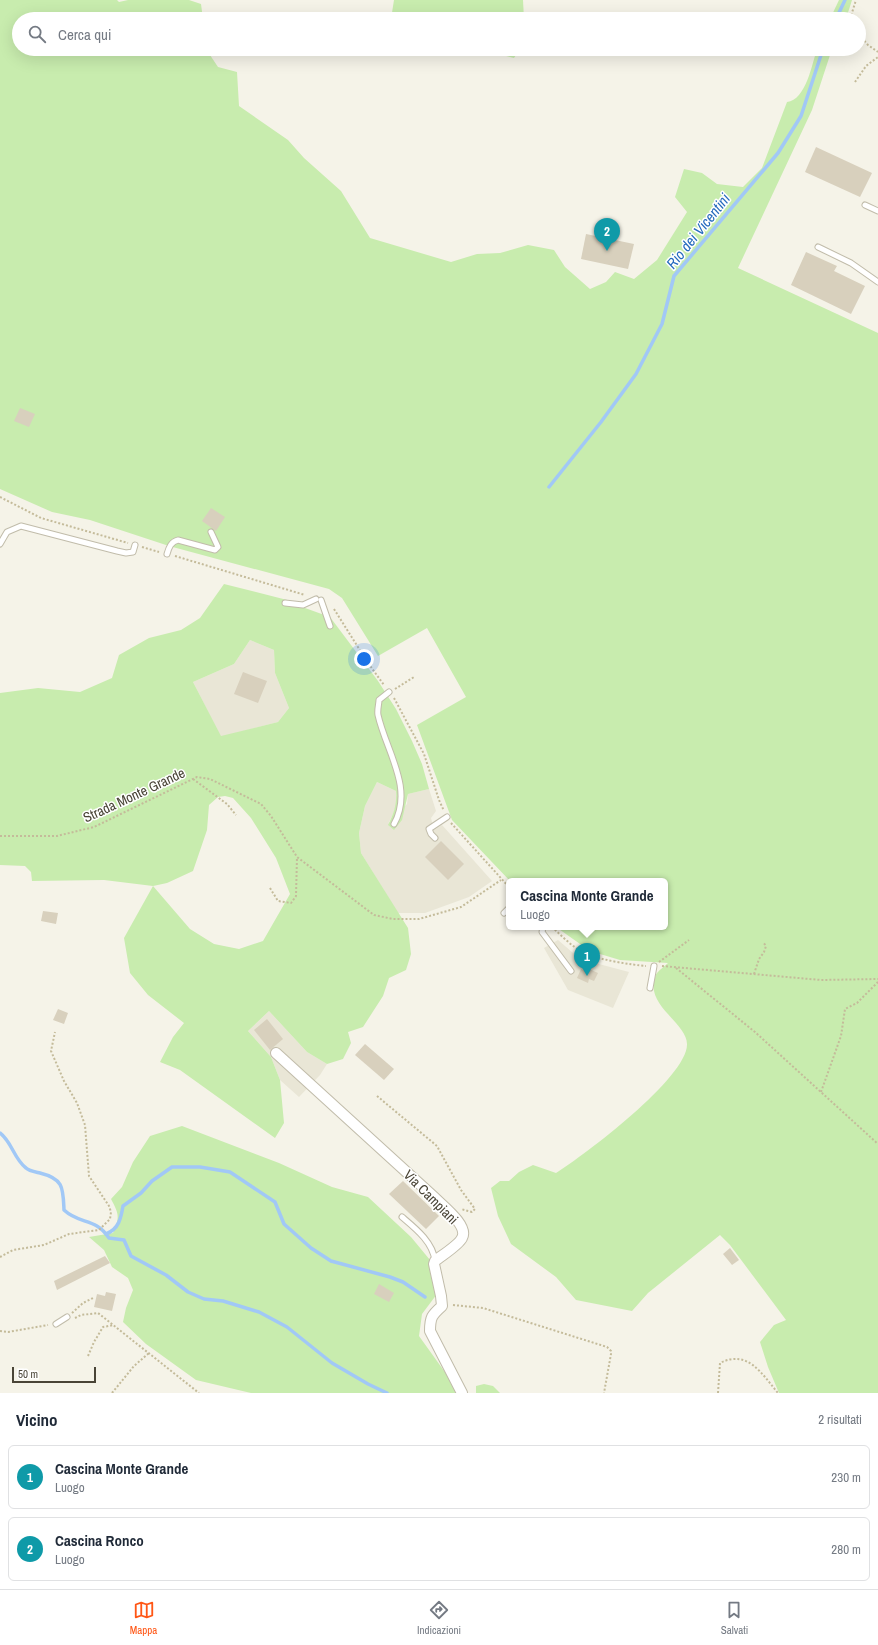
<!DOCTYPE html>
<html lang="it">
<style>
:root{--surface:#fff;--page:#f2f2f3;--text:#1f2937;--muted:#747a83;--line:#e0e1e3;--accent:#ff5615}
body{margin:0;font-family:"Archivo Narrow",sans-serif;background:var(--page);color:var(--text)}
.scale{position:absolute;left:12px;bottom:10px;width:84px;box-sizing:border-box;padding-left:4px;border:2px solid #494436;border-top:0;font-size:11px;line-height:14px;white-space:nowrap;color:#494436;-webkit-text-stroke:3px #fff;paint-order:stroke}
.you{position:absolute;left:364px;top:659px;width:14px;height:14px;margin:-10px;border:3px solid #fff;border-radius:50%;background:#1a73e8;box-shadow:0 0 0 6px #1a73e833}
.badge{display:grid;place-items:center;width:26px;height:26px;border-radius:50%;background:var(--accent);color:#fff;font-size:13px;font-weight:700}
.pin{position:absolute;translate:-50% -33px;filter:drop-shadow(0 1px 2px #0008)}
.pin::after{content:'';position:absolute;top:21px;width:14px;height:12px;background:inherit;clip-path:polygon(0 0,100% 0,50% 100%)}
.popup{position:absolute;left:506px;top:878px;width:162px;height:52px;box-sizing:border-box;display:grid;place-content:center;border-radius:6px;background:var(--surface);filter:drop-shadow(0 1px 3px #0005);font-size:13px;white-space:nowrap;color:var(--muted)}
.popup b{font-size:15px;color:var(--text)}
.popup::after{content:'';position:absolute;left:50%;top:100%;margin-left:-8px;border:8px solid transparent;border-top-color:var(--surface)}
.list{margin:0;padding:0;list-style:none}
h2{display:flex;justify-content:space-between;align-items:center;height:52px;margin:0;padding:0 16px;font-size:17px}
h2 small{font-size:13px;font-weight:400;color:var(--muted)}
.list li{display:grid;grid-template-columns:26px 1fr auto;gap:12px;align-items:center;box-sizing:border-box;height:64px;margin:0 8px 8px;padding:0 8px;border:1px solid var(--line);border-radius:6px}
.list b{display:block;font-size:15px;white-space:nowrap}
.list p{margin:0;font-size:13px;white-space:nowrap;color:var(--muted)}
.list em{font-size:13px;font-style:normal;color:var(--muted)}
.icon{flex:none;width:22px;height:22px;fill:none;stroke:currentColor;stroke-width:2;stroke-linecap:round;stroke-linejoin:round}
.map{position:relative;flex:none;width:878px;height:1393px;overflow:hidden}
.search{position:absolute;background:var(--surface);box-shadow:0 4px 16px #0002;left:12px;right:12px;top:12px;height:44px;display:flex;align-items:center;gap:10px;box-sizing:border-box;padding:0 14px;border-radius:22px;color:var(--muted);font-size:15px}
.sheet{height:196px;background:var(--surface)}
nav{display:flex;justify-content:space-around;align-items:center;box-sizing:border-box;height:56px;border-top:1px solid var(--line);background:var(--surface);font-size:11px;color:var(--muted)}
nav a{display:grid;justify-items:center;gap:2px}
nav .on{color:var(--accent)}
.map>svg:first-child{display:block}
</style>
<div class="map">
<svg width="878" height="1393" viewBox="0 0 878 1393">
<rect width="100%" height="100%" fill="#f5f3e8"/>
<g fill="#e9e6d6">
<path d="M250,640L274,650L275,673L289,708L278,722L221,737L193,682L234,664Z"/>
<path d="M377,782L396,791L397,803L393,814L388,824L407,804L408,794L429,789L436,811L431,818L434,830L442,825L492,881L469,897L425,913H398L361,853L359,833L365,806Z"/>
<path d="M558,940L580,959L629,972L613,1008L568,990L544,948Z"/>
<path d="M269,1011L307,1052L327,1064L320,1075L299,1097L280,1080L271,1057L248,1031Z"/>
</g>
<g fill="#c8ecae" fill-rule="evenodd">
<path d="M0,0H117L119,2L128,0H189L201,4L203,19H19V49H206L218,67L237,72L239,106L288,140L304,158L341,191L370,238L451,262L477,254L500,253L528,245L554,250L565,267L590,289L606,282L615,272L634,279L657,260L687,212L675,197L684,169L702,173L717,184L743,187L762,168L787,102C806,100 812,64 817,49H832L812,110L738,268L878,333V1393H779L768,1367L760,1342L774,1325L786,1320L730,1245L720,1235L648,1293L632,1311L576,1300L556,1277L511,1244L498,1216L491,1188L500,1181H509L519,1172L533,1165L556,1173C585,1155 688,1077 687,1044C687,1024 649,1007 654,982C655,979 655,975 657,973C660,969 665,966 668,963L620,960L590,951L556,927H665V881H510L452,820L417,725L466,697L427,628L378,656L342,598L329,589L169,546L90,520L52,512L0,489Z"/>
<path d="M394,0H523L524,19H391Z"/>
<path d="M839,0H852L846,19H830Z"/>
<path d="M480,49H520L514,58Z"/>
<path d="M224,584L295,602L305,608L330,617L378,681L396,709L412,741L422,764L429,789L408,794L402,820L394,830L388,825C394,813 397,804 396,791L377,782L365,806L359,833L361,853L408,928L411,954L406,970L389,978L383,996L363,1027L348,1032L351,1043L343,1059L327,1064L307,1052L269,1011L248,1031L271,1057L280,1080L284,1123L275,1138L180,1070L160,1062L173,1037L184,1023L148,995L130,973L124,938L153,886L104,880L32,881L31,872L25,866L0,865V693L38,688L80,692L112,678L119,655L149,638L181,630L200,618ZM250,640L274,650L275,673L289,708L278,722L221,736L193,682L234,664ZM225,796L233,798L251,818L276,858L290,894L263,941L239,949L214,944L190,929L153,886L167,883L193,871L207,830L209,805L218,797Z"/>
<path d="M182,1126L279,1163L332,1187L368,1197L411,1237L430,1260L437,1294L422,1314L419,1336L452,1382L456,1393H251L196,1380L146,1344L123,1322L126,1308L133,1290L128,1278L112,1267L104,1250L89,1237L113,1233C120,1217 119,1214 111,1199L122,1187L133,1162L150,1136Z"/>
<path d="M484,1384L493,1386L500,1393H476V1386Z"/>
</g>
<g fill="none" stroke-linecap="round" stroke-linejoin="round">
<g stroke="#a1c8f6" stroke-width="3.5">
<path d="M836,19L845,0"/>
<path d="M549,487L601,422L636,374L662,324L674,276L778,153L801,116L823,49"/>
<path d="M0,1133C12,1142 14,1159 26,1168C29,1171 36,1172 40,1173C64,1179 63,1188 64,1210C80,1225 95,1217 109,1238L124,1240L131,1256L166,1275L188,1292L204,1299L223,1301L259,1312L287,1327L332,1363L368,1384L387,1393"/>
<path d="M106,1234C119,1229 121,1218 123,1206L141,1193L152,1181L172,1167H200L230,1172L275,1202L284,1224L311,1248L331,1261L390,1277L403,1282L425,1297"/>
</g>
</g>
<g fill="#d8d0bd">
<path d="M816,147L872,173L860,197L805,172Z"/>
<path d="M586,234L634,244L628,269L581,259Z"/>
<path d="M806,252L837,266L834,271L865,286L851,314L791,285Z"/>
<path d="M20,408L35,414L29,427L14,421Z"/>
<path d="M211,508L225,517L216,531L202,521Z"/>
<path d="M243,672L267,681L258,703L234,694Z"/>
<path d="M441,841L464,864L448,880L425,857Z"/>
<path d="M43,911L58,913L56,924L41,921Z"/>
<path d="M587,968L598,973L594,981L589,979L588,983L577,978L581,969L586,971Z"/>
<path d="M58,1009L68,1013L64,1024L53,1020Z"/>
<path d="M267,1019L283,1039L270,1050L254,1030Z"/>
<path d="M365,1044L394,1069L384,1080L355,1055Z"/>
<path d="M403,1181L439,1216L426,1229L389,1194Z"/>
<path d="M730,1248L739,1260L732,1265L723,1254Z"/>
<path d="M105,1256L110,1263L57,1290L54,1281Z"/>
<path d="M379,1284L394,1293L389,1302L374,1294Z"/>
<path d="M106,1292L116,1294L112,1311L94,1307L97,1294L105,1296Z"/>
</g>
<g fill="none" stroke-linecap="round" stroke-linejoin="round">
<g stroke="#c1bcaa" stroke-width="7">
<g id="service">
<path d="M865,205L878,211"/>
<path d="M818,247L851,263L878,282"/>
<path d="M0,544L7,532L21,526L117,551L126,553L133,552L135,545"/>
<path d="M167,554C169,547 171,542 178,540L215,550L218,547L211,532"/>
<path d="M321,600L330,626"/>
<path d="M285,603L303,605L316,599"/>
<path d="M389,692L379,700C379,704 377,710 378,715C386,751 414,788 394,824"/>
<path d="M435,838L431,834L429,829L447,817"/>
<path d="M504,913L509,908"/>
<path d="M543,927L542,932L571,971"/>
<path d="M650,988L654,966"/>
<path d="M402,1217C415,1228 433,1242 435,1261"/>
<path d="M56,1324L67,1317"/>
</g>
</g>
<g stroke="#c1bcaa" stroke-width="12">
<path id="minor" d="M276,1053L435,1198C443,1206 469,1226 462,1238C459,1245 441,1256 435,1261L434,1264L441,1296L442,1306C432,1315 430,1317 430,1331L462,1393"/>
</g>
<g stroke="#c4bb9a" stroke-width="2" stroke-dasharray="2 2" stroke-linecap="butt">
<path d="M850,19L856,0"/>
<path d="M859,35L868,45L878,52"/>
<path d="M855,82L866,66L878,57"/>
<path d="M0,497L41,518L128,543"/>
<path d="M142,547L159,552"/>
<path d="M175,556L305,595"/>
<path d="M334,609L368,663L384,685"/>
<path d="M395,689L414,677"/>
<path d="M394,698L424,754L439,800L444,811"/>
<path d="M193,779L227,804L236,815"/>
<path d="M451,823L509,887"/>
<path d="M0,836H57L94,827L197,777L210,779L261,804L271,816L297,857L374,915L393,919H419L461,907L501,880"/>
<path d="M270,888L278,901L291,903L296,896L297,857"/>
<path d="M552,927C563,937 575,950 589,955C602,960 632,965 646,966"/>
<path d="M659,962L689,940"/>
<path d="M662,966L821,980L878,979"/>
<path d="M676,968L755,1032L878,1144"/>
<path d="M754,974L759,959L764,952L766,946L763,942"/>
<path d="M821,1092L841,1036L845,1009L857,1003L878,982"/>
<path d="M377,1096L437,1146L461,1190L475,1209L472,1212L461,1209"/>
<path d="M0,1257L13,1250L44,1245L69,1234L99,1230L110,1219L111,1212L109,1206L89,1176L85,1125L77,1103L64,1081L51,1051L55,1032"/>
<path d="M453,1305L483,1308L607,1347L611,1351V1354L604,1393"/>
<path d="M72,1313L83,1303L93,1298"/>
<path d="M75,1318L81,1315L98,1313L199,1393"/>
<path d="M0,1331L8,1332L48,1325"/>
<path d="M88,1356L94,1342L103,1327L114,1325"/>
<path d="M112,1393L134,1366L149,1353"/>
<path d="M718,1393L720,1363C748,1349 762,1374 778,1393"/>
</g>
<use href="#service" stroke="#fff" stroke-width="5"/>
<use href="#minor" stroke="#fff" stroke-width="10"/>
</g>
<g text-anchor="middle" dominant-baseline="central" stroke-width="3" stroke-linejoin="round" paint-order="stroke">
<g font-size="14" fill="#494436" stroke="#fff">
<text transform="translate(134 795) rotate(-25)">Strada Monte Grande</text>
<text transform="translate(431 1197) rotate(45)">Via Campiani</text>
</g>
<g font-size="15" font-style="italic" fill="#266bbe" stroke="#fff">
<text transform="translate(698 231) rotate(-51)">Rio dei Vicentini</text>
</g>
</g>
</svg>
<div class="scale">50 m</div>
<div class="you"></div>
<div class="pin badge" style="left:587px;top:976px;background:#0f9aa8">1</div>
<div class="popup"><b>Cascina Monte Grande</b>Luogo</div>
<div class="pin badge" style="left:607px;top:251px;background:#0f9aa8">2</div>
<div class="search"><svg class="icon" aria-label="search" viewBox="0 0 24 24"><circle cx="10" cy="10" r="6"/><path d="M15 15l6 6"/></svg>Cerca qui</div>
</div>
<section class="sheet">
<h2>Vicino<small>2 risultati</small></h2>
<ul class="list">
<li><span class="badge" style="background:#0f9aa8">1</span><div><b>Cascina Monte Grande</b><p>Luogo</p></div><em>230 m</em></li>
<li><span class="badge" style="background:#0f9aa8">2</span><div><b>Cascina Ronco</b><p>Luogo</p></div><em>280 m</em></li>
</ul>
</section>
<nav>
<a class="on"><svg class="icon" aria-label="map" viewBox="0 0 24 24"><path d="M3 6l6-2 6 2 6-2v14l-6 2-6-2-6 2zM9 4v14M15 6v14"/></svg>Mappa</a>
<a><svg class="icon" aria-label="directions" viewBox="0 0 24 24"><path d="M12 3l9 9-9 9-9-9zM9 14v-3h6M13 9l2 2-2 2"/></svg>Indicazioni</a>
<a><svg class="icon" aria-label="saved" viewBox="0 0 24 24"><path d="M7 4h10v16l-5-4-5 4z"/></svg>Salvati</a>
</nav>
